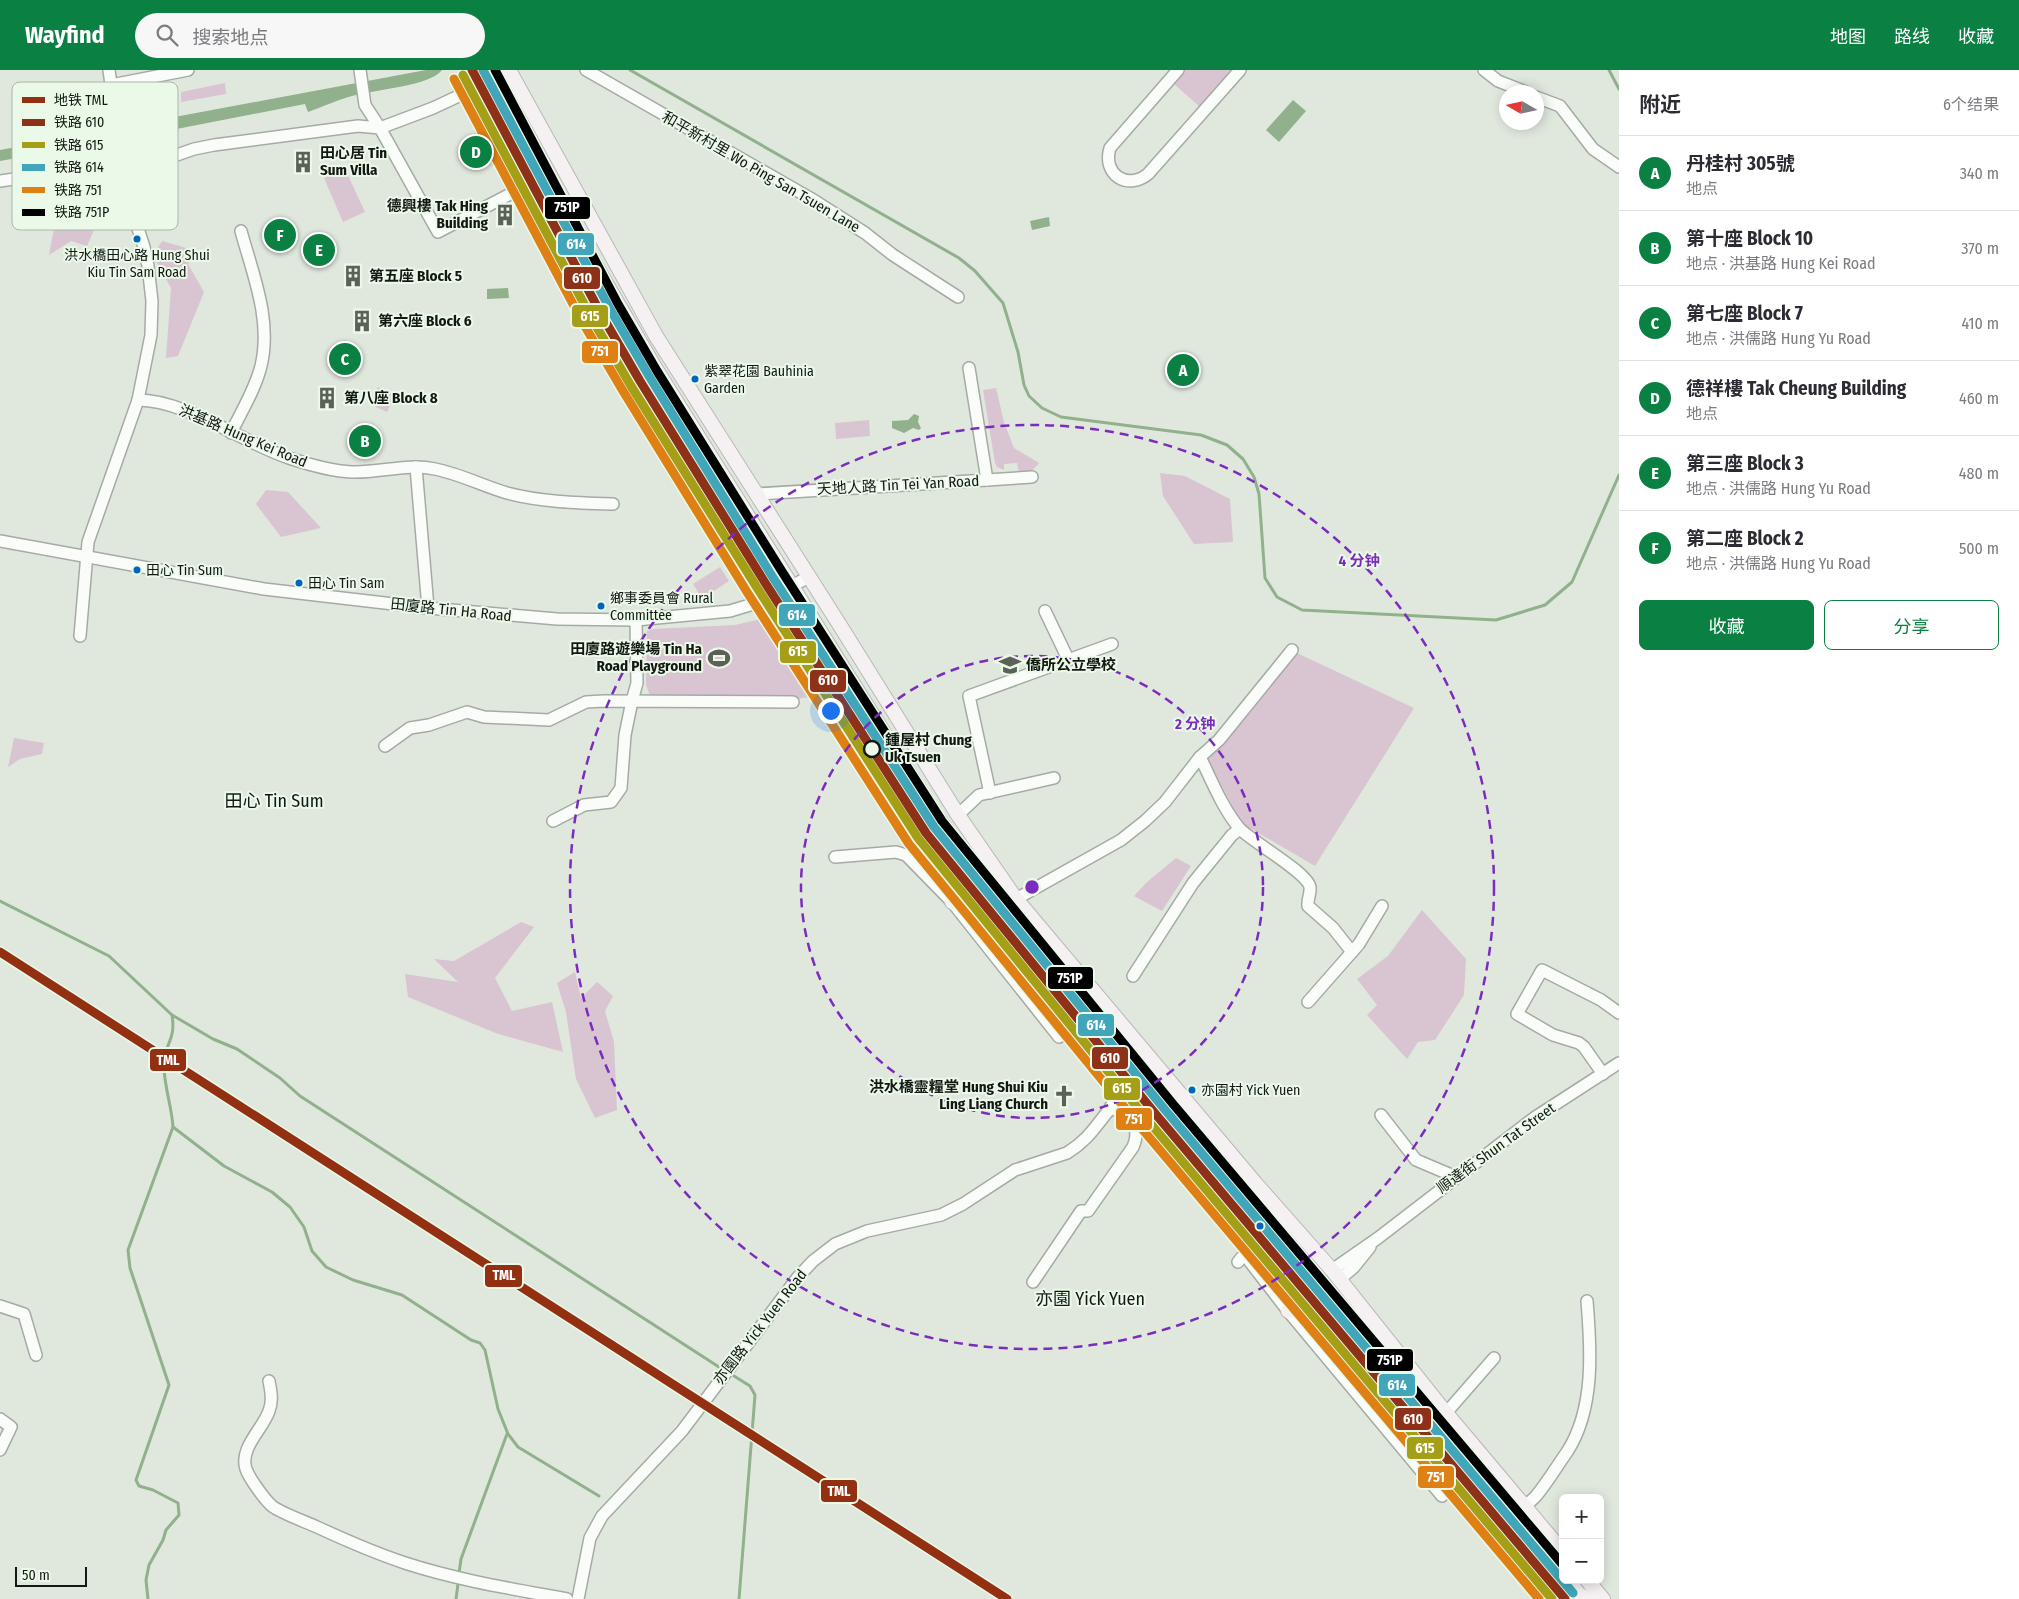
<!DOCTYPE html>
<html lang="zh">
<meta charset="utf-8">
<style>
:root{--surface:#fff;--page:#f7f7f7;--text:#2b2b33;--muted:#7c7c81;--line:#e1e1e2;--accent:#0b8043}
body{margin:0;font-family:"Fira Sans Condensed","Noto Sans SC",sans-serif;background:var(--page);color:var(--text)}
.controls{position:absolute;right:15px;bottom:15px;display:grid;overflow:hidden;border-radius:8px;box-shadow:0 2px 12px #0003}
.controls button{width:45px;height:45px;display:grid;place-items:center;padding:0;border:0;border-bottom:1px solid var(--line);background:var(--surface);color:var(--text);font:25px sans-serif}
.compass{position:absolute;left:1499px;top:15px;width:45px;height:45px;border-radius:50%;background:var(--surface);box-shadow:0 2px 12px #0003;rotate:279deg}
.scale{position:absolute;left:15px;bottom:12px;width:72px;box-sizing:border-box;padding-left:5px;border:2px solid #131812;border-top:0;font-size:14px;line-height:18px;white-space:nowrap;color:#131812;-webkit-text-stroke:4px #eaf9e8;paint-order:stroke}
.you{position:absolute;left:830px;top:640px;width:18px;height:18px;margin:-12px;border:4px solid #fff;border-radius:50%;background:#1a73e8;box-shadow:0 0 0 8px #1a73e833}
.badge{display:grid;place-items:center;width:32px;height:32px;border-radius:50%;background:var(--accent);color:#fff;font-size:16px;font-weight:700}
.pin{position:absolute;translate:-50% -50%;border:2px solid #fff;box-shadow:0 1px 5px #0006}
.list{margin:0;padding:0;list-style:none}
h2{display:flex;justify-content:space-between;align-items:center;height:65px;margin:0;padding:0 20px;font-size:21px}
h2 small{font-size:16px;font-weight:400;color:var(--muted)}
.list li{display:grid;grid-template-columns:32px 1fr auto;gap:15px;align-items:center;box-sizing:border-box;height:75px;padding:0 20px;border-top:1px solid var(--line)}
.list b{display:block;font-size:19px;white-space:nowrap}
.list p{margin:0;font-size:16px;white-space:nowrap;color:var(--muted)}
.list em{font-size:16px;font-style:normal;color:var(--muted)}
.actions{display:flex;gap:10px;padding:15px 20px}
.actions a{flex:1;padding:11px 0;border:1px solid var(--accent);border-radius:8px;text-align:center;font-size:18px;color:var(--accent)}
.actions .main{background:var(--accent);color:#fff}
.icon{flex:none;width:28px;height:28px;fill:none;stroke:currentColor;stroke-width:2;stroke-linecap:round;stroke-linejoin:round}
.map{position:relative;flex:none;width:1619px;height:1529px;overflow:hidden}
header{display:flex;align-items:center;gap:30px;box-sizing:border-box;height:70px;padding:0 25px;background:var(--accent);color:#fff}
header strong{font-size:24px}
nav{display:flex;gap:28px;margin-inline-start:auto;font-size:18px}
.search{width:350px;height:45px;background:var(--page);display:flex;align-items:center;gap:12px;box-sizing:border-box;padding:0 18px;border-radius:28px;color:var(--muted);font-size:19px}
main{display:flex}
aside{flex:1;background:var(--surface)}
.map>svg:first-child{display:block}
</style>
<header>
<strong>Wayfind</strong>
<div class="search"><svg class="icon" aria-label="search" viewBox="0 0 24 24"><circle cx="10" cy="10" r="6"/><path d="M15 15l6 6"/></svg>搜索地点</div>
<nav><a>地图</a><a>路线</a><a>收藏</a></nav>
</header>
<main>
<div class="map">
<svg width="1619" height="1529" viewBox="0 0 1619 1529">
<rect width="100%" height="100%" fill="#e0e8de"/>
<g fill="#d9c4d1">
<path d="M1184,0H1233L1200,37L1173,13Z"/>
<path d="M225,13L226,24L181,32V22Z"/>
<path d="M176,98H178L160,155L157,158L142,128L143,119Z"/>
<path d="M345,99L365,142L343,152L324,108Z"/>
<path d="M65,132L103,139L87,176L71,171L49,185L57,142Z"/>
<path d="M162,171L197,181L188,194L204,222L178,286L166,288L171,218L153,186Z"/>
<path d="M378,317L395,325L387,342L369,334Z"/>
<path d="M996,318L1004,352L1014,378L1039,393L1030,403H1019L1017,393L1004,394V400L997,397L995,393L983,320Z"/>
<path d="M869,350L870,366L836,369L835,353Z"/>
<path d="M1160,403L1185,406L1230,429L1233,472L1194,474L1163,426Z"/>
<path d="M266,420L288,422L321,458L281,467L256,434Z"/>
<path d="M720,497L729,511L702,529L693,514Z"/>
<path d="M765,548L814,623L811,627L795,629H651L646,615L647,561L653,559L735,555Z"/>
<path d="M1297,583L1414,638L1315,796L1241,753L1208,689Z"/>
<path d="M14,668L44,673L42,684L20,689L8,697Z"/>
<path d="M1176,788L1191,796L1162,841L1134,826L1147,812Z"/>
<path d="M1422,840L1466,889L1464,925L1435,970L1418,972L1407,989L1367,945L1377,935L1357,909L1388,886Z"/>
<path d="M521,852L534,857L495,908L512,941L552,932L563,982L498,964L408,927L405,904L458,912L434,889L454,891Z"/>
<path d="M575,902L581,928L597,912L613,926L605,941L614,972L617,1040L595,1048L576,1009L566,942L557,913Z"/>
</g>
<g fill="#90b18b">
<path d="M426,0H442C431,16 372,20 352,26C337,30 322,37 308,42L305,34L151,64L149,72L145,73L140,66L0,91V80L139,54L141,48L144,47L148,52Z"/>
<path d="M1293,30L1306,41L1279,72L1266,60Z"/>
<path d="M1049,147L1050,156L1032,160L1030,151Z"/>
<path d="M508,218L509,228L487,229V219Z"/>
<path d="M914,344L919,346L918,352L921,358L919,360L913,358L904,363L892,358V351L908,350Z"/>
</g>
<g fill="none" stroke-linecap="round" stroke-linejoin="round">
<g stroke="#90b18b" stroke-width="3">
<path d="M630,0L959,188L975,201L1003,233L1018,282L1024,315L1029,326L1042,338L1061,347L1201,365L1227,375L1243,389L1254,407L1259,424L1265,508L1277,527L1302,540L1496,550L1545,535L1572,512L1619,405"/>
<path d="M1609,0L1619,19"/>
<path d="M0,831L109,886L172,945L213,969L237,979L280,1008L300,1026L719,1297"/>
<path d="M173,1057L224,1096L272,1122L290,1137L304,1157L312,1181L326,1197L353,1210L402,1225L471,1270L480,1273L485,1280L498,1339L508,1364L518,1377L599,1426"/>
<path d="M734,1306L750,1316L755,1325L739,1529"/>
<path d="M459,1503L461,1489L507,1364"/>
<path d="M148,1529L146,1510L149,1495L163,1470L166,1460L179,1445L178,1433L153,1420L139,1416L136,1410L169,1315L130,1198L128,1180L173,1057C172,1037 162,1008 164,991C166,972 176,969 172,945"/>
<path d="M456,1529L458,1514"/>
</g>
<g stroke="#a5aba4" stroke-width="14">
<g id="minor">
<path d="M360,0L365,35L380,58L438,162L514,122"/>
<path d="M586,0L810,128L865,163L893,185L958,227"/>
<path d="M1178,0L1110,78C1102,104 1127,121 1148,104L1240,0"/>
<path d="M1484,0L1498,11L1526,22"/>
<path d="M111,15L188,0"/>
<path d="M480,16L492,20L509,36"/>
<path d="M1536,27L1560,36L1593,79L1619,97"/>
<path d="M0,111L47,104L116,103L134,100L194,79L214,75L358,56L380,58L433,38L480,16L488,0"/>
<path d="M138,330C186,330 243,373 289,388C310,395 331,401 352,402C380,403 407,393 435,399C460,404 483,416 507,423C541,432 578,433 613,434"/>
<path d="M231,363C241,342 255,320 261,296C272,250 253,205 241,161"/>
<path d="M416,397L428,538"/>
<path d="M987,410L1032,407"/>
<path d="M756,424L987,410L969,298"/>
<path d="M0,471L264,519L428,538L557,549L636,550L730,541L760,532L809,507"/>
<path d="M1045,541L1068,589"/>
<path d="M80,566L88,472L138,330L151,265L152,231L148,196L144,177L130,134L123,102L109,0"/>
<path d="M385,676L410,658L429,655L467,642L484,647L549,650L586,632L604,631L793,632"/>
<path d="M1200,687C1212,711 1222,737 1239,758C1252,772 1307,802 1310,817C1311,823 1307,830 1308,836L1333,858L1352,882"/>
<path d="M990,723L969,626L1112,574"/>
<path d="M958,745L979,725L1054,708"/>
<path d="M553,751L584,735L611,732L621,718L625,665L632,631L637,613L636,550"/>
<path d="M835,787L896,782L906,785L952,832L1059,967"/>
<path d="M1016,829L1121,770L1145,751L1165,732L1200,687L1219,670L1292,580"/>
<path d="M1133,906L1193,813L1232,765L1240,759"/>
<path d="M1308,932L1359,874L1382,836"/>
<path d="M1603,1004L1584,977L1579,973L1553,965L1517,944L1542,900L1601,930L1619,943"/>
<path d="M1133,1013L1161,1026"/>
<path d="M1381,1045L1416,1090L1456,1107"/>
<path d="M1238,1192L1242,1187L1247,1188L1288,1241L1442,1426"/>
<path d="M1332,1200L1378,1168L1534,1048L1619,993"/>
<path d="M1340,1209L1354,1197L1370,1177"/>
<path d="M1033,1212L1081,1141H1088L1133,1077C1143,1054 1126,1049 1111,1036"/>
<path d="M0,1236L24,1244L36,1285"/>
<path d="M269,1311C271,1321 273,1331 269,1341C263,1359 239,1378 246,1399C249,1408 265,1430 272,1436C281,1443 306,1452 317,1457C345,1470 375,1483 405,1493C457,1510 513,1519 567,1529"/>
<path d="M1446,1343L1494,1288"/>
<path d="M0,1349L11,1357L0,1380"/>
<path d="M1520,1442C1523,1436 1531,1432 1536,1426C1547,1413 1557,1396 1567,1382C1595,1339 1591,1279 1587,1231"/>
<path d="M578,1529L590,1468L602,1446L682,1361L798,1207L813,1191L835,1174L867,1161L941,1145L963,1134L1015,1100L1067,1083C1091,1068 1097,1053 1115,1033C1120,1027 1130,1019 1133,1013C1137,1006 1133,996 1133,989"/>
</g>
</g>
<g stroke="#bbb6b8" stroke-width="16">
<g id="major">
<path d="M493,0L506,24L509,36L556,127L654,296L934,743L975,797L989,811L999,829"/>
<path d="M509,0L656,266L841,557L958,745L1016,829L1256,1114L1332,1200L1446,1343L1563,1482"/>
<path d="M974,817L994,826L1003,833C1084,934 1169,1032 1251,1131C1273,1157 1292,1187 1317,1210C1323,1216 1325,1222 1332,1226L1563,1504"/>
<path d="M952,832L974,817"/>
<path d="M1288,1241L1308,1222L1310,1204"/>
<path d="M1568,1510L1579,1524L1587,1529"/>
<path d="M1587,1510L1603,1529"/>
</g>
</g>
<use href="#minor" stroke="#fafcfa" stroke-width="11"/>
<use href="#major" stroke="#f5f1f3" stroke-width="14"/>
<g stroke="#eaf9e8" stroke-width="12">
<path id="rail-1" d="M472,0L601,244L640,311L764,511L926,763L1158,1047L1565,1529"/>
</g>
<g stroke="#eaf9e8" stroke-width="12">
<path id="rail-2" d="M463,5L592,249L631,316L756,516L918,768L1150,1053L1552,1529"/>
</g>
<g stroke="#eaf9e8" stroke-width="12">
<path id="rail-3" d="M483,0L610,239L649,306L772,506L934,757L1166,1041L1573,1523"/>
</g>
<g stroke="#eaf9e8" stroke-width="12">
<path id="rail-4" d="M454,9L583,253L623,321L747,522L909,774L1143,1060L1539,1529"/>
</g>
<g stroke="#eaf9e8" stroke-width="12">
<path id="rail-5" d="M495,0L618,234L657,301L781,500L942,751L1173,1034L1563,1495"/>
</g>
<use href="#rail-1" stroke="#8d3219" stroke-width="9"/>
<use href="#rail-2" stroke="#a59e17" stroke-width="9"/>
<use href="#rail-3" stroke="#42a6ba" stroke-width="9"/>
<use href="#rail-4" stroke="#de8014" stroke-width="9"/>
<use href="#rail-5" stroke="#000" stroke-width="9"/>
<g stroke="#eaf9e8" stroke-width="12">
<path id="metro-1" d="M0,882L1007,1529"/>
</g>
<use href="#metro-1" stroke="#923011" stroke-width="9"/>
</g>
<g fill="none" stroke="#7b2cbf" stroke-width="2.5" stroke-dasharray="9 6">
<circle cx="1032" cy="817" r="231"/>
<circle cx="1032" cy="817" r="462"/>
</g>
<defs>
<g id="building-bare" transform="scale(1.725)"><path d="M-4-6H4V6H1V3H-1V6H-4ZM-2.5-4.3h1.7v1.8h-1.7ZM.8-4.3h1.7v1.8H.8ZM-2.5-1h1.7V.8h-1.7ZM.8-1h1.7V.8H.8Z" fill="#5b6159" stroke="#eaf9e8" stroke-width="2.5" paint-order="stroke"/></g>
<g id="stadium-bare" transform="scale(1.725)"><path d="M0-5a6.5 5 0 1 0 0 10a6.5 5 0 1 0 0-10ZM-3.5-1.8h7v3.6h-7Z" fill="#5b6159" stroke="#eaf9e8" stroke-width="2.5" paint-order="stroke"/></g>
<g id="school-bare" transform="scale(1.725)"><path d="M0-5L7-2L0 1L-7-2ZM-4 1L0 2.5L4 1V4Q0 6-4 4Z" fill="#5b6159" stroke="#eaf9e8" stroke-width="2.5" paint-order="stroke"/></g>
<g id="church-bare" transform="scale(1.725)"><path d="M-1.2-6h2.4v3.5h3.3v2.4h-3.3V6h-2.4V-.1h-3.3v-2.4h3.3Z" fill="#5b6159" stroke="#eaf9e8" stroke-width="2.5" paint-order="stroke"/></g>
</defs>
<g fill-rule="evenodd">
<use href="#building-bare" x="303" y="92"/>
<use href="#building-bare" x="505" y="145"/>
<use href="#building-bare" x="353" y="206"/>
<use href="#building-bare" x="362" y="251"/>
<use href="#building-bare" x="327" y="328"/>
<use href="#stadium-bare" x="719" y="588"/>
<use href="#school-bare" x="1010" y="595"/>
<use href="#church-bare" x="1064" y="1026"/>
</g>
<g fill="#0065bd" stroke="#eaf9e8" stroke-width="2">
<circle cx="137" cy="169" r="4.5"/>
<circle cx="695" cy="309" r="4.5"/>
<circle cx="137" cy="500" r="4.5"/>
<circle cx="299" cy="513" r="4.5"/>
<circle cx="601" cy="536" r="4.5"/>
<circle cx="1192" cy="1020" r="4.5"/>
<circle cx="1260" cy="1156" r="4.5"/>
</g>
<circle fill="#eaf9e8" stroke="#131812" stroke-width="2.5" cx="872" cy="679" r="8"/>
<g text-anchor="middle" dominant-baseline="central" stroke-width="4" stroke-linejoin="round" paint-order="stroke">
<g font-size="14" fill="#131812" stroke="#eaf9e8" text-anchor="start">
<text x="137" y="185" text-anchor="middle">洪水橋田心路 Hung Shui<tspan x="137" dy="17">Kiu Tin Sam Road</tspan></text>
<text x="704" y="301">紫翠花園 Bauhinia<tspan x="704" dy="17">Garden</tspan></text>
<text x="146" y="500">田心 Tin Sum</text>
<text x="308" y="513">田心 Tin Sam</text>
<text x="610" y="528">鄉事委員會 Rural<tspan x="610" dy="17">Committee</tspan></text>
<text x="1201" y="1020">亦園村 Yick Yuen</text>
</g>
<g font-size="15" font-weight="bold" fill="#131812" stroke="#eaf9e8" text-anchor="start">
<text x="320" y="83">田心居 Tin<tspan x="320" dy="17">Sum Villa</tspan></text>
<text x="488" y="136" text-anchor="end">德興樓 Tak Hing<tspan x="488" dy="17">Building</tspan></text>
<text x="369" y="206">第五座 Block 5</text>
<text x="378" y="251">第六座 Block 6</text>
<text x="344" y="328">第八座 Block 8</text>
<text x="702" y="579" text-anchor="end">田廈路遊樂場 Tin Ha<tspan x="702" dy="17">Road Playground</tspan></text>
<text x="1026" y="595">僑所公立學校</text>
<text x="1048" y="1017" text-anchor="end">洪水橋靈糧堂 Hung Shui Kiu<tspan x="1048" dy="17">Ling Liang Church</tspan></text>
</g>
<g font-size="15" fill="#131812" stroke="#eaf9e8">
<text transform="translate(761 102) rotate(30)">和平新村里 Wo Ping San Tsuen Lane</text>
<text transform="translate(243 366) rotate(23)">洪基路 Hung Kei Road</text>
<text transform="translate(898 415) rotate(-3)">天地人路 Tin Tei Yan Road</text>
<text transform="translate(451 540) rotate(6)">田廈路 Tin Ha Road</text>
<text transform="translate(1496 1078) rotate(-36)">順達街 Shun Tat Street</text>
<text transform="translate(760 1257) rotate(-52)">亦園路 Yick Yuen Road</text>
</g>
<g font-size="15" font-weight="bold" fill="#131812" stroke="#eaf9e8" text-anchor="start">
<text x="885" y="670">鍾屋村 Chung<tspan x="885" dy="17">Uk Tsuen</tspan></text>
</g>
<g font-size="18" fill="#131812" stroke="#eaf9e8">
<text x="274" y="731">田心 Tin Sum</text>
<text x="1090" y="1229">亦園 Yick Yuen</text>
</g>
</g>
<rect x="12" y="12" width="166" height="148" rx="8" fill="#eaf9e8" stroke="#aab6a8" stroke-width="1"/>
<rect x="22" y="27" width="23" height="6" fill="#923011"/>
<rect x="22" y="49" width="23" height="7" fill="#8d3219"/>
<rect x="22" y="72" width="23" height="6" fill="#a59e17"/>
<rect x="22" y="94" width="23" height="7" fill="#42a6ba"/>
<rect x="22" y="117" width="23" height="6" fill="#de8014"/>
<rect x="22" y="139" width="23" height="7" fill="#000"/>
<g font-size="14" fill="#131812">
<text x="54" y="35">地铁 TML</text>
<text x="54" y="57">铁路 610</text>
<text x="54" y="80">铁路 615</text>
<text x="54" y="102">铁路 614</text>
<text x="54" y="125">铁路 751</text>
<text x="54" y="147">铁路 751P</text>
</g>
<circle cx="1032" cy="817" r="8" fill="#7b2cbf" stroke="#eaf9e8" stroke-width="2.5"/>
<g font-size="15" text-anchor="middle" font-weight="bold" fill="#7b2cbf" stroke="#eaf9e8" stroke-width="4" stroke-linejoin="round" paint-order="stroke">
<text x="1359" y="496">4 分钟</text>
<text x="1195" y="659">2 分钟</text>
</g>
<g stroke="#eaf9e8" stroke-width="2">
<rect x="544" y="126" width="47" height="24" rx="5" fill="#000"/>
<rect x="557" y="162" width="38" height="24" rx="5" fill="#42a6ba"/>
<rect x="563" y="196" width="38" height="24" rx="5" fill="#8d3219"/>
<rect x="571" y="234" width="38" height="24" rx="5" fill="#a59e17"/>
<rect x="581" y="270" width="38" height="24" rx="5" fill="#de8014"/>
<rect x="778" y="533" width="38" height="24" rx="5" fill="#42a6ba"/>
<rect x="779" y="570" width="38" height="24" rx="5" fill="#a59e17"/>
<rect x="809" y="599" width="38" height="24" rx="5" fill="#8d3219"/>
<rect x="1047" y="896" width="47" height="24" rx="5" fill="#000"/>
<rect x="1077" y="943" width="38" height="24" rx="5" fill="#42a6ba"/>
<rect x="1091" y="976" width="38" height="24" rx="5" fill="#8d3219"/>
<rect x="149" y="978" width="38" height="24" rx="5" fill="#923011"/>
<rect x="1103" y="1007" width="38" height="24" rx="5" fill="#a59e17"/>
<rect x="1115" y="1037" width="38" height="24" rx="5" fill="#de8014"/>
<rect x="484" y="1194" width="39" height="24" rx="5" fill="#923011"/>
<rect x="1366" y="1278" width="48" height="24" rx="5" fill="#000"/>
<rect x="1378" y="1303" width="38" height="24" rx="5" fill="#42a6ba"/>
<rect x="1394" y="1337" width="38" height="24" rx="5" fill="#8d3219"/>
<rect x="1406" y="1366" width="38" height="24" rx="5" fill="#a59e17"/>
<rect x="1417" y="1395" width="38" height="24" rx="5" fill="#de8014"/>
<rect x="820" y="1409" width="38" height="24" rx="5" fill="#923011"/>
</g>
<g font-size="14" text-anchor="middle" font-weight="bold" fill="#fff">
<text x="567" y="142">751P</text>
<text x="576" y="179">614</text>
<text x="582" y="213">610</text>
<text x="590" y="251">615</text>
<text x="600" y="286">751</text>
<text x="797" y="550">614</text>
<text x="798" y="586">615</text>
<text x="828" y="615">610</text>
<text x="1070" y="913">751P</text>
<text x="1096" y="960">614</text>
<text x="1110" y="993">610</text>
<text x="168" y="995">TML</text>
<text x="1122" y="1023">615</text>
<text x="1134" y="1054">751</text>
<text x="504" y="1210">TML</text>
<text x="1390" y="1295">751P</text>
<text x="1397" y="1320">614</text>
<text x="1413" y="1354">610</text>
<text x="1425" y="1383">615</text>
<text x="1436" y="1412">751</text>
<text x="839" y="1426">TML</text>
</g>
</svg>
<div class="controls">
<button>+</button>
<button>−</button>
</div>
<svg class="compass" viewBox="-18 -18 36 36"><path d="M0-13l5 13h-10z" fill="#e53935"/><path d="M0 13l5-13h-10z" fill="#7c7c81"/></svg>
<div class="scale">50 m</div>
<div class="you"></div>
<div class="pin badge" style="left:1183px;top:300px">A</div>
<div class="pin badge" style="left:365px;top:371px">B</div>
<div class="pin badge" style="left:345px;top:289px">C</div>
<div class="pin badge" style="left:476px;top:82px">D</div>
<div class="pin badge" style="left:319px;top:180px">E</div>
<div class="pin badge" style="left:280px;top:165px">F</div>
</div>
<aside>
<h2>附近<small>6个结果</small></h2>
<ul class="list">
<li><span class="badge">A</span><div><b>丹桂村 305號</b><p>地点</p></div><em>340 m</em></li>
<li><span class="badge">B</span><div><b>第十座 Block 10</b><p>地点 · 洪基路 Hung Kei Road</p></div><em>370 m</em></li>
<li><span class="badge">C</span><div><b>第七座 Block 7</b><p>地点 · 洪儒路 Hung Yu Road</p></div><em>410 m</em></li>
<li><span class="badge">D</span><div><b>德祥樓 Tak Cheung Building</b><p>地点</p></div><em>460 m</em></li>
<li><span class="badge">E</span><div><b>第三座 Block 3</b><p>地点 · 洪儒路 Hung Yu Road</p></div><em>480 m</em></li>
<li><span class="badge">F</span><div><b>第二座 Block 2</b><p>地点 · 洪儒路 Hung Yu Road</p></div><em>500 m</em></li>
</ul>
<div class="actions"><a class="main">收藏</a><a>分享</a></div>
</aside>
</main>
